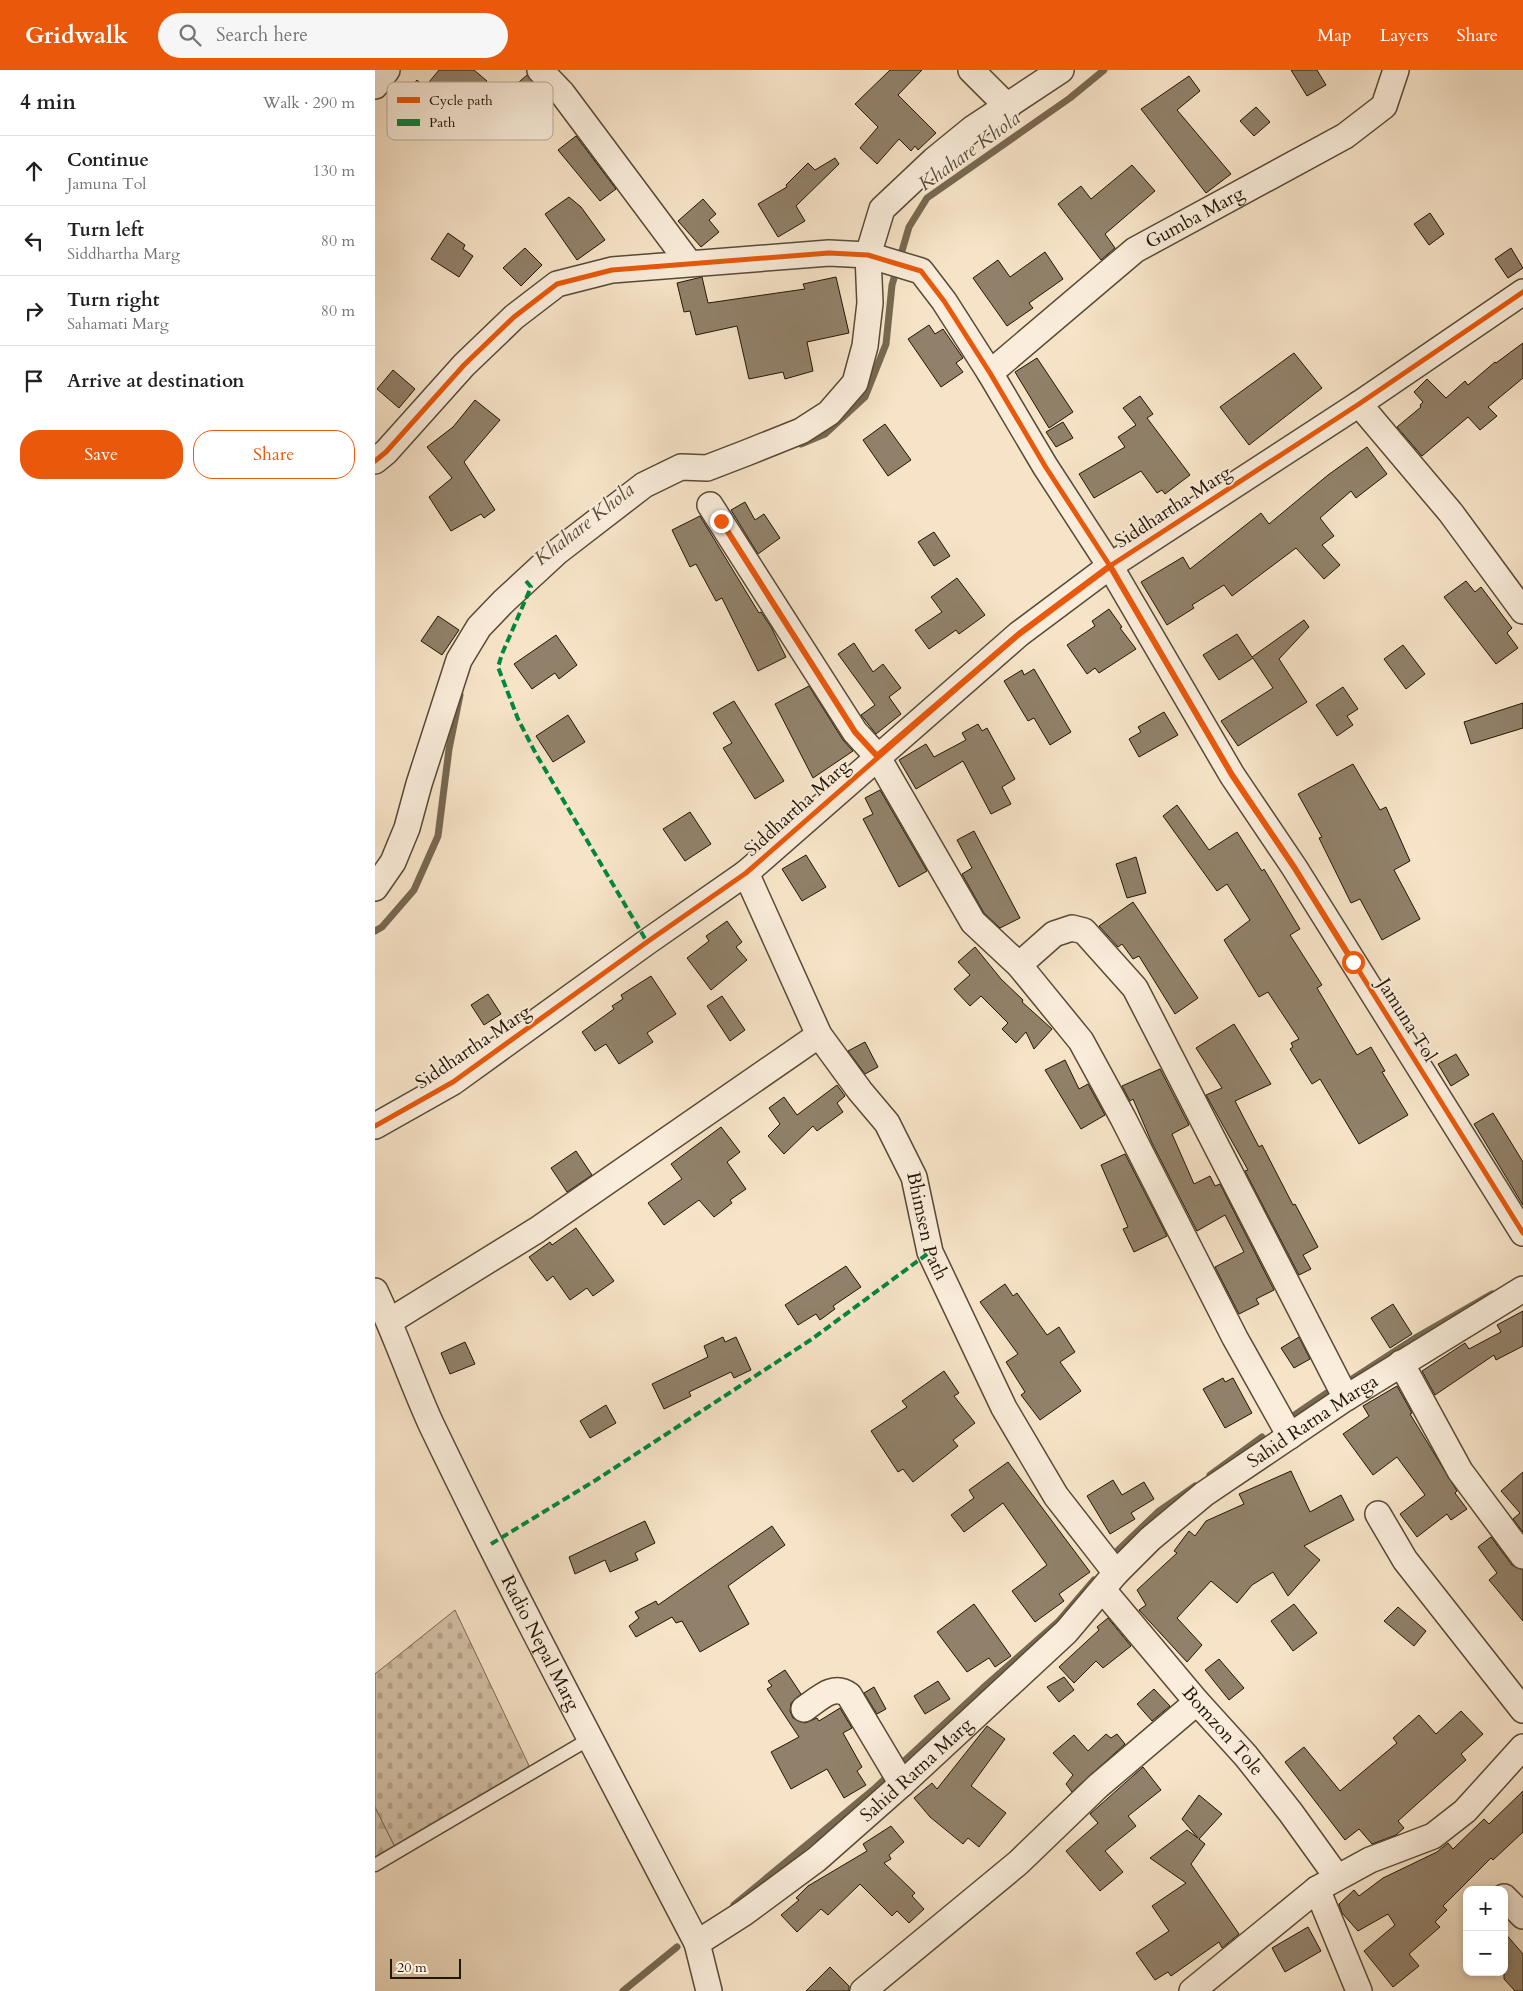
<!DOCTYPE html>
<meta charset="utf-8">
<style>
:root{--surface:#fff;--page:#f6f6f6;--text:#202124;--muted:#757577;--line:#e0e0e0;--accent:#ea580c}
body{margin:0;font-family:Cardo,serif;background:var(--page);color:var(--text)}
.controls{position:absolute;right:15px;bottom:15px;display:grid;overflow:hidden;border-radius:10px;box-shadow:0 2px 8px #0003}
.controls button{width:45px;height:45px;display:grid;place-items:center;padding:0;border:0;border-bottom:1px solid var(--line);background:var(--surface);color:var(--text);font:25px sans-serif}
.scale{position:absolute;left:15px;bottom:12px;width:71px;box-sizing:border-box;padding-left:5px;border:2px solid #231604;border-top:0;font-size:14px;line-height:18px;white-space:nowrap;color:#231604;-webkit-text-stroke:4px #faeddb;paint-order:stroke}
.stop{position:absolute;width:15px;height:15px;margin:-11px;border:4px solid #ea580c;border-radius:50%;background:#fff}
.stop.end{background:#ea580c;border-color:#fff;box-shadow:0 1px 5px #0008}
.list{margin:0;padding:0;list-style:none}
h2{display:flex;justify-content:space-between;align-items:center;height:65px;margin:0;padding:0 20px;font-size:21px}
h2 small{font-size:16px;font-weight:400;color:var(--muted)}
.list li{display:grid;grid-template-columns:32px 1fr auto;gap:15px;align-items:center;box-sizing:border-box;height:70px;padding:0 20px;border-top:1px solid var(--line)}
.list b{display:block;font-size:19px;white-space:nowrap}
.list p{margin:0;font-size:16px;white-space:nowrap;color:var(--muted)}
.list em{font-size:16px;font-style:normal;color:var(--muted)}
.actions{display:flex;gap:10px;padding:15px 20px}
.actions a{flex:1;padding:11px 0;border:1px solid var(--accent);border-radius:20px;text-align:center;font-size:18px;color:var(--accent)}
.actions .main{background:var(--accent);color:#fff}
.icon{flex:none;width:28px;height:28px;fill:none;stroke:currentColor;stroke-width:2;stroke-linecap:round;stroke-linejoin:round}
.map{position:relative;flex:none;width:1148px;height:1921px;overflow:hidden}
header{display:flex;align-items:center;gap:30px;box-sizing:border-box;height:70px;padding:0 25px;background:var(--accent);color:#fff}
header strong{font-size:24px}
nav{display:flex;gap:28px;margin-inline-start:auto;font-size:18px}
.search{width:350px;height:45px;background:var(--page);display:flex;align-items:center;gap:12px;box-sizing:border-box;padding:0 18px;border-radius:28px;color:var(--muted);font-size:19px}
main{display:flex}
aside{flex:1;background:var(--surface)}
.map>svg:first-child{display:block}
</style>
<header>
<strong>Gridwalk</strong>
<div class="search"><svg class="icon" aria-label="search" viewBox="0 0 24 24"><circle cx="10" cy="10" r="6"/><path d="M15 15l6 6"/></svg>Search here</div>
<nav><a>Map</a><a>Layers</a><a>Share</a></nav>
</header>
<main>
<aside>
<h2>4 min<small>Walk · 290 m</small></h2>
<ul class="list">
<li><svg class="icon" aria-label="ahead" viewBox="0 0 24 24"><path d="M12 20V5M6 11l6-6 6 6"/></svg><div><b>Continue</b><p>Jamuna Tol</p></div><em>130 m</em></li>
<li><svg class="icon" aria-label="left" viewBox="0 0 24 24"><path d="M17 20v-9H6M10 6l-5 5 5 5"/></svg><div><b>Turn left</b><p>Siddhartha Marg</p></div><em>80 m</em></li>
<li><svg class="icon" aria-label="right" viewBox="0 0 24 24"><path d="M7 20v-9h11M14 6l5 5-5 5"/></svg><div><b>Turn right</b><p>Sahamati Marg</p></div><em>80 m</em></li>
<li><svg class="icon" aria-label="arrive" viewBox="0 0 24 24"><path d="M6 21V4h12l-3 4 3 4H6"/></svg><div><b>Arrive at destination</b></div></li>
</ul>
<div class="actions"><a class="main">Save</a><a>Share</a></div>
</aside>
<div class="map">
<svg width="1148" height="1921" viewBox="0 0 1148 1921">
<defs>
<pattern id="forest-firs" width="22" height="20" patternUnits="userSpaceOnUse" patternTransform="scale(1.25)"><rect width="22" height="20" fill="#d3c1a7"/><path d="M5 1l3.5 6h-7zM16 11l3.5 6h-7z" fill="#b5a58e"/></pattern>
<pattern id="cemetery-stones" width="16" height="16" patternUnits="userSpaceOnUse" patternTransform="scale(1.25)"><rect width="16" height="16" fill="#d3c1a7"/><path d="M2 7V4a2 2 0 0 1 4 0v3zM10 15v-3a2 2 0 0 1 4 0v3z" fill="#b5a58e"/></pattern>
</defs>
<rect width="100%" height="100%" fill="#f7e4c8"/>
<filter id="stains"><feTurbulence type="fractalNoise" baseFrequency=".004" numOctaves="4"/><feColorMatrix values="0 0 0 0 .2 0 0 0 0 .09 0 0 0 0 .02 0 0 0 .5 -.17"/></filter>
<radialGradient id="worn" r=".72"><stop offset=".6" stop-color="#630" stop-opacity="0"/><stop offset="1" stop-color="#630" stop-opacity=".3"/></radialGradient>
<path fill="url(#forest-firs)" stroke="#7b6c56" d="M0,1737L22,1781L0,1795Z"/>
<path fill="url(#cemetery-stones)" stroke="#7b6c56" d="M80,1540L157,1702L22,1781L0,1737V1604Z"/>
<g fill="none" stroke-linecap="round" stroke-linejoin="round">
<g stroke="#776851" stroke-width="7">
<path d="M426,374L450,364L490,327L511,274L517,215L534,157L552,128L695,28L729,0"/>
<path d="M0,861L7,857L39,820L63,766L74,679L85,625"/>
<path d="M968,1315L1042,1267L1117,1224"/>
<path d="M911,1351L952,1323"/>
<path d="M835,1405L887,1367"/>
<path d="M738,1485L784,1441L820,1416"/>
<path d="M359,1835L498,1720L608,1618L683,1552L719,1510"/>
<path d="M248,1921L302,1877"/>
</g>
</g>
<g fill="#91816a" stroke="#231604">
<path d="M64,0H99L112,11L92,33L81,23L60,48L52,42L49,46L27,27L42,10L50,17Z"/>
<path d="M515,0H547L523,25L561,63L543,80L540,76L536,81L524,69L502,94L485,78L503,57L480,34Z"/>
<path d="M916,0H942L951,15L932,26Z"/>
<path d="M152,5L173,29L151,49L129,25Z"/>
<path d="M814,6L825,21L802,40L856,104L831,123L766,39Z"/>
<path d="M881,37L895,52L879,66L865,51Z"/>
<path d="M201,66L241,119L225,131L183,80Z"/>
<path d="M460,88L464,94L421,136L430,151L403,167L383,134L412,117L411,115L433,93L440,100Z"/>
<path d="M757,95L780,121L730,164L740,178L726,190L683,134L706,116L716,129Z"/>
<path d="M194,127L206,137L230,170L202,190L170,144Z"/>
<path d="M328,129L341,144L334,150L344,162L326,177L303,151Z"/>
<path d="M1055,143L1069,164L1054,175L1039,154Z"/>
<path d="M73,163L90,175L88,179L98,186L84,207L56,189Z"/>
<path d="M150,178L167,195L146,216L128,198Z"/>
<path d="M1136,178L1148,198L1133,208L1120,189Z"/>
<path d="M670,182L688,209L654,233L658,238L632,256L598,208L623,190L635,207Z"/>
<path d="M327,207L333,233L430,219L428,214L461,207L474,263L432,272L438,301L410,309L408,302L374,309L362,256L321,265L315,241L309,242L302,213Z"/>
<path d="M554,255L560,264L568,259L588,288L581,293L588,302L566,317L533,269Z"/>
<path d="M1148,273V308L1113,337L1122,346L1105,360L1093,347L1047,386L1022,357L1046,337L1045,335L1048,332L1039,322L1052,309L1071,328L1090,311L1093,315L1120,292L1121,293Z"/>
<path d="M919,283L947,318L874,375L845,337Z"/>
<path d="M662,288L698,342L674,358L640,302Z"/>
<path d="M18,300L40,319L24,338L2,319Z"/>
<path d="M765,326L778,344L772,348L815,405L790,424L787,420L782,423L766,401L719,428L704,404L750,377L743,367L761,355L748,338Z"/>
<path d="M100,330L125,350L89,392L120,440L109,448L106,444L76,461L54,427L77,408L52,377L78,357Z"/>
<path d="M688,352L698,368L681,377L671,362Z"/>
<path d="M510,354L536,390L513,406L488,370Z"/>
<path d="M992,377L1012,404L981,428L976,421L945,448L959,466L947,475L965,495L949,509L921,478L857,526L849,515L817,535L819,538L792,555L766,512L808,487L815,499L886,443L894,454L953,405Z"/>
<path d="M370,432L380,450L389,444L405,468L383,484L356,440Z"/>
<path d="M325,446L384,543L386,542L396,557L411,587L383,601L347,528L341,531L321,494L315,497L297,460Z"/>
<path d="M559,462L575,486L559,496L543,472Z"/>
<path d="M582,508L610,545L584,564L581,560L554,579L540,560L567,542L556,527Z"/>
<path d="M1091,511L1100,522L1106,517L1137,558L1132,563L1143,578L1121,594L1069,527Z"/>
<path d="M734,539L747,557L745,558L761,579L724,603L720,598L712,604L692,575L720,556L717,551Z"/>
<path d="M63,546L84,560L67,585L46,571Z"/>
<path d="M929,550L934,557L904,589L932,632L863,676L846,651L898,618L878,588L844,610L828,585L862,564L877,587Z"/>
<path d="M181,565L202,595L184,609L180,603L157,619L139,594Z"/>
<path d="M479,573L498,602L508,594L526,618L514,627L526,644L501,664L486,645L500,635L463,584Z"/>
<path d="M1028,575L1050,604L1031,619L1009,589Z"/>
<path d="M659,599L696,662L675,675L659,648L653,651L629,611L647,600L649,605Z"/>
<path d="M434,616L468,670L478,681L438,708L400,634Z"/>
<path d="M968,617L983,639L972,646L978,655L962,666L941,635Z"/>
<path d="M359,631L409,711L380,729L348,678L357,673L338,643Z"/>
<path d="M1148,633V658L1096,674L1089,652Z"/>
<path d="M789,642L803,665L764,687L754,669L766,662L763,657Z"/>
<path d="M193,645L210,672L178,692L161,666Z"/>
<path d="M603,654L607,661L612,658L640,709L627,717L636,734L616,744L588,691L541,719L524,690L551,674L559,687L591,670L587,663Z"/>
<path d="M978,694L1005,740L1011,737L1035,791L1019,800L1045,849L1007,870L985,829L976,833L944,768L947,767L923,724Z"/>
<path d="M505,720L552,801L524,817L488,749L498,744L490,728Z"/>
<path d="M802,735L834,780L862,762L887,801L889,799L925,859L915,865L947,915L942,918L982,985L996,977L1010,1001L1007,1002L1033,1045L984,1074L945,1009L937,1014L915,979L918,977L916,973L924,969L893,922L884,927L849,870L875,850L852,814L842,821L788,746Z"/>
<path d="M315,742L336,774L310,791L288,759Z"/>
<path d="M599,761L645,848L625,858L609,843L587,804L597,798L582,770Z"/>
<path d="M431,785L451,817L427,831L407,799Z"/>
<path d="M761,787L771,823L752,828L741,794Z"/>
<path d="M758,832L823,928L800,944L764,886L758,889L747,874L743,877L724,856Z"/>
<path d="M352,851L367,872L361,877L372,890L336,920L312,888L334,871L331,866Z"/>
<path d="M600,877L626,909L648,930L647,932L677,959L659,979L651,962L641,973L627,959L633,953L606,926L595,936L579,919L595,905L583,892Z"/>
<path d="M276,906L301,944L272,963L278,972L244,994L231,974L220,981L207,962L239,939L237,936L248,929L246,925Z"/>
<path d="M113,924L126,944L109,955L96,935Z"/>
<path d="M347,926L370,960L355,971L332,936Z"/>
<path d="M859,954L896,1014L860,1031L884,1077L887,1075L918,1135L920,1134L943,1177L928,1185L936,1199L924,1205L870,1101L873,1100L831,1025L847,1018L821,978Z"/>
<path d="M490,972L503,997L490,1004L473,981Z"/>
<path d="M1081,984L1094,1005L1076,1016L1063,994Z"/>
<path d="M690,990L704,1019L713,1014L730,1045L706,1059L670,1000Z"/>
<path d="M785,999L814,1055L797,1064L819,1114L835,1106L840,1116L845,1114L899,1220L881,1229L884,1234L864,1244L840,1197L869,1182L850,1145L822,1161L777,1073L758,1029L755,1031L747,1016Z"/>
<path d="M462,1015L470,1026L462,1033L468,1042L442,1061L438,1056L409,1084L393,1066L405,1054L394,1038L409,1027L422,1045Z"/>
<path d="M1118,1043L1148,1092V1135L1099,1054Z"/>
<path d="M346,1057L365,1082L352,1092L371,1119L355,1130L357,1133L339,1147L324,1130L289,1155L273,1133L307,1109L296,1094Z"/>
<path d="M201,1081L217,1105L192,1122L176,1098Z"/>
<path d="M750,1084L792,1166L759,1182L748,1159L753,1157L726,1095Z"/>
<path d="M201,1158L239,1211L218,1226L212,1218L195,1230L178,1206L172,1211L154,1187L175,1172L177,1175Z"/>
<path d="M471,1196L486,1217L458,1236L460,1239L445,1250L441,1244L423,1255L410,1235Z"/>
<path d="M630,1214L638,1226L642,1223L672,1265L684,1257L700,1282L685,1292L706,1321L665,1350L646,1325L650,1322L631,1292L643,1284L605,1232Z"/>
<path d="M1018,1234L1037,1264L1015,1278L996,1248Z"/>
<path d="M1148,1241V1276L1121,1290L1119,1285L1060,1325L1047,1301L1090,1273L1094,1279L1126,1262L1122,1255Z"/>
<path d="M348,1267L350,1272L361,1267L376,1300L359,1308L356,1302L314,1322L316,1326L289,1339L277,1314L333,1287L329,1276Z"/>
<path d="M924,1267L935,1289L919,1298L906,1278Z"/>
<path d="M90,1272L100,1294L75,1304L66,1283Z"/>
<path d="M569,1301L584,1323L579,1326L600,1353L578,1370L583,1376L538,1412L528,1399L523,1402L496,1361L532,1337L527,1331Z"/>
<path d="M848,1308L850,1312L858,1308L877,1343L850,1358L828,1319Z"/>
<path d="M1022,1316L1037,1343L1035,1344L1082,1421L1080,1423L1092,1439L1076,1450L1072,1444L1042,1467L1025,1444L1050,1425L1022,1387L998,1405L968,1364L994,1346L988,1336Z"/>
<path d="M231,1335L241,1353L215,1368L205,1351Z"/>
<path d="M633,1392L715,1502L684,1524L689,1531L660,1552L637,1521L672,1495L628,1433L589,1462L576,1445L599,1428L594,1420Z"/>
<path d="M916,1401L935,1442L966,1425L979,1450L929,1476L945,1490L913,1526L898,1502L877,1515L862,1533L836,1511L802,1548L827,1575L812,1592L764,1540L771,1535L762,1520L802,1483L799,1481L814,1461L820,1466L831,1451L869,1434L864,1424Z"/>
<path d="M1148,1402V1462L1138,1449L1145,1443L1126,1421Z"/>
<path d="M738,1410L747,1425L769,1412L779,1429L756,1443L760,1449L735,1464L712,1426Z"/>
<path d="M270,1451L280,1473L260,1483L263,1490L235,1502L230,1490L200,1504L194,1487Z"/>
<path d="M397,1456L410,1475L353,1516L374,1554L325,1582L307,1551L301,1553L297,1547L261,1567L254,1556L264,1548L260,1542L281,1531L283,1535Z"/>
<path d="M1116,1467L1137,1495L1148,1500V1551L1114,1510L1122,1503L1103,1477Z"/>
<path d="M599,1534L636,1586L620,1597L614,1588L592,1602L562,1562Z"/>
<path d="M919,1534L942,1563L918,1581L896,1551Z"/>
<path d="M1023,1537L1051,1561L1039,1576L1009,1551Z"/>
<path d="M733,1548L756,1576L728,1598L721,1591L699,1613L684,1597L724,1560L722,1557Z"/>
<path d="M844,1589L869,1618L854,1630L830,1600Z"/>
<path d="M410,1600L426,1624L416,1633L415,1641L418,1648L430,1653L442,1648L444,1651L465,1638L477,1658L468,1663L487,1697L482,1701L491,1715L469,1728L452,1699L416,1719L396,1682L424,1667L392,1619L397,1616L393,1611Z"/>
<path d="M689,1607L699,1620L684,1632L672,1617Z"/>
<path d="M563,1611L575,1629L550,1644L539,1626Z"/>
<path d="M499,1617L511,1639L502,1644L489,1623Z"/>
<path d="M779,1619L795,1636L777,1651L762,1634Z"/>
<path d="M1086,1641L1108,1664L1086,1684L1091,1690L1023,1751L1029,1758L1021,1765L997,1774L984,1759L970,1770L910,1692L929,1677L965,1721L1022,1673L1018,1668L1044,1645L1061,1664Z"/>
<path d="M612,1656L630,1669L596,1716L631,1743L604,1777L593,1768L588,1774L555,1747L539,1728L557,1713L562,1719Z"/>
<path d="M731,1664L736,1668L742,1664L750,1674L697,1722L691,1714L698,1705L678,1683L699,1665L713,1681Z"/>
<path d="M768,1697L786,1720L753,1746L761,1756L730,1781L748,1802L725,1821L691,1781L723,1753L715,1744Z"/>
<path d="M1148,1721V1762L1118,1790L1116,1788L1068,1836L1072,1840L1060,1852L1065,1857L1034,1884L1044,1896L1018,1917L989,1881L1020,1855L1013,1844L983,1861L967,1843L964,1834L979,1820L984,1826L1008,1808L1062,1782L1073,1773L1078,1779L1109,1749L1114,1754Z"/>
<path d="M824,1725L847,1744L824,1769L830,1774L816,1794L864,1864L847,1878L844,1872L796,1906L793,1902L780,1910L761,1883L794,1861L777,1836L811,1813L775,1788L812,1760L823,1768L807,1749Z"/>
<path d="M516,1756L529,1772L514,1785L516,1789L509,1793L540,1823L537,1826L549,1839L534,1853L522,1841L517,1846L485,1814L453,1845L446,1839L422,1862L406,1845L424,1830L421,1828L433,1816L492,1781L488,1774Z"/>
<path d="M933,1857L946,1881L910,1902L897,1878Z"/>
<path d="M1129,1862L1148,1884V1921H1140L1129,1909Z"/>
<path d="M455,1897L474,1916V1921H431Z"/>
</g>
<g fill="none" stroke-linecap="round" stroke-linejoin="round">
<g stroke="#584a35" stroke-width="15">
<path id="lane" d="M0,1795L216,1668"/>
</g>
<g stroke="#584a35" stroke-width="28">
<g id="street">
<path d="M165,0L187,23L314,193"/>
<path d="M596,0L633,37"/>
<path d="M0,16L12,0"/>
<path id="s1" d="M615,303L760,180L970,66L1009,36L1021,0"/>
<path d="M984,334L1076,443L1148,541"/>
<path d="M0,391L11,382L89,295L139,247L182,214L237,200L454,183L493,185L546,201L569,231L615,303L670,396L735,496L857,705L919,797L1148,1163"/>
<path d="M335,435L480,662L502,686L598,852L644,895L706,971L748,1048L860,1268L915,1366"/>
<path id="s2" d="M371,803L444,965L485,1021L512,1053L539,1107L555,1182L629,1338L681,1426L741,1503"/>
<path d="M0,818L18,792L32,758L44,714L84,590L104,557L129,531L182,482L269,415L306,397L332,398L371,383L426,361L454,343L480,313L490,276L495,233L493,185L507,139L559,90L597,59L686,0"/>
<path d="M644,895L679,864L697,858L709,861L760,918L971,1328"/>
<path d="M0,1056L78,1012L272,872L371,803L644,564L735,496L984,334L1148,222"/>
<path id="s3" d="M0,1221C21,1265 36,1310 56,1354C140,1529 232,1700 322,1873L334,1921"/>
<path d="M15,1251L162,1160L444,965"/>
<path d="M1026,1293L1085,1401L1148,1486"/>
<path d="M1003,1444L1030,1490L1148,1640"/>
<path id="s4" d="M728,1520L822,1632L871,1686L916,1743L962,1807"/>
<path d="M429,1639C444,1629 458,1613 474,1625L527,1714"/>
<path d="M942,1819L984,1921"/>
<path d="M1129,1827L1148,1846"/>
<path id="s5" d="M322,1873L369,1843L442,1789L527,1714L691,1562L741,1503L775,1469L829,1424L971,1328L1148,1219"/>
<path d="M488,1921L643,1793L723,1716L822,1632"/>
<path d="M817,1921L942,1819L995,1790L1058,1766L1090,1741L1148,1677"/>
</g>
</g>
<use href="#lane" stroke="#faeddb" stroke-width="12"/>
<use href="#street" stroke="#faeddb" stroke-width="25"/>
<g stroke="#00873e" stroke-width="4" stroke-dasharray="8 4" stroke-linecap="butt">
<path d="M151,511L156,517L127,584L123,597L143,649L161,684L272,872"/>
<path d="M116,1474L221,1410L437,1269L555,1182"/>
</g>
<g stroke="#faeddb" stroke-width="8">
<g id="cycleway">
<path d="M0,391L11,382L89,295L139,247L182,214L237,200L454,183L493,185L546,201L569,231L615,303L670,396L735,496L857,705L919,797L1148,1163"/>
<path d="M0,1056L78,1012L272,872L371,803L644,564L735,496L984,334L1148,222"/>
</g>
</g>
<use href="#cycleway" stroke="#e8590c" stroke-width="5"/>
</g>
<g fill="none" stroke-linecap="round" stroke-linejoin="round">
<path stroke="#ea580c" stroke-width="6" d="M346,451L480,662L502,686L644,564L735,496L857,705L919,797L978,892"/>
</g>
<g text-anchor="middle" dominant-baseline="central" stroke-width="4" stroke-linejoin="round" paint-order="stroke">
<g font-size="19" fill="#231604" stroke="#faeddb">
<text stroke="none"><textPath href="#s1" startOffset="258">Gumba Marg</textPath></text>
<text transform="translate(798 437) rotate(-33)">Siddhartha Marg</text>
<text transform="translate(422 738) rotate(-42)">Siddhartha Marg</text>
<text transform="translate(1032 950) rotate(58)">Jamuna Tol</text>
<text transform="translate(98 977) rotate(-34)">Siddhartha Marg</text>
<text stroke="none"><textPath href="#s2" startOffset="400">Bhimsen Path</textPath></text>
<text stroke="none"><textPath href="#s5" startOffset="810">Sahid Ratna Marga</textPath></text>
<text stroke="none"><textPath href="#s3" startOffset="389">Radio Nepal Marg</textPath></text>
<text stroke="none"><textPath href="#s4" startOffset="185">Bomzon Tole</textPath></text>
<text stroke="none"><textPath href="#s5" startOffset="280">Sahid Ratna Marg</textPath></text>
</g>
<g font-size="20" font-style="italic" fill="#5b4c38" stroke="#faeddb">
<text transform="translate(594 81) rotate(-36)">Khahare Khola</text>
<text transform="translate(209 454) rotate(-38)">Khahare Khola</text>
</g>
</g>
<rect x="12" y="12" width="166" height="58" rx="8" fill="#faeddb" stroke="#baac9a" stroke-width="1"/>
<rect x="22" y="27" width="23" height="6" fill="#e8590c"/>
<rect x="22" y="49" width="23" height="7" fill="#00873e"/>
<g font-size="14" fill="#231604">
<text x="54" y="35">Cycle path</text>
<text x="54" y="57">Path</text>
</g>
<rect width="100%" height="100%" filter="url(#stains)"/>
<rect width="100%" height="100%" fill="url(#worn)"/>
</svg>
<div class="controls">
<button>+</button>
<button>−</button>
</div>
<div class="scale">20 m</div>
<div class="stop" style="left:978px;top:892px"></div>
<div class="stop end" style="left:346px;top:451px"></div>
</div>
</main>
